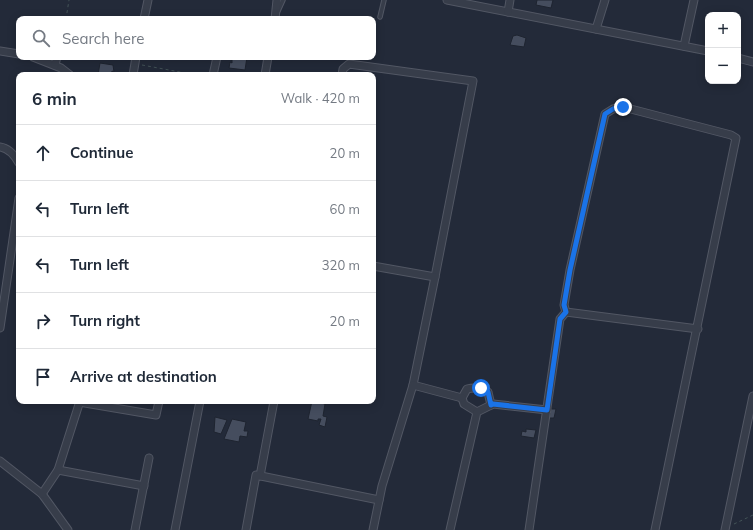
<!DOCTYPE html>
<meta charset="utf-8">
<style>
:root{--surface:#fff;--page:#f2f2f3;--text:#1f2937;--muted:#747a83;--line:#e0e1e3}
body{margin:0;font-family:Mulish,sans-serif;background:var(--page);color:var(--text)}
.controls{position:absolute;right:12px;top:12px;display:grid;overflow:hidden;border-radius:8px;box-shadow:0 2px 10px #0003}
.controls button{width:36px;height:36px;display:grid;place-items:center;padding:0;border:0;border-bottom:1px solid var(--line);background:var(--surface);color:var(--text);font:20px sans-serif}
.stop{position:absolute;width:12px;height:12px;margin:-9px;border:3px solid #1a73e8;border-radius:50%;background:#fff}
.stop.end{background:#1a73e8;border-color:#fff;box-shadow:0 1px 4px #0008}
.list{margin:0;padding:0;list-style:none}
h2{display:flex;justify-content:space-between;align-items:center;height:52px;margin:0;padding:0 16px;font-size:17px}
h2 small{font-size:13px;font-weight:400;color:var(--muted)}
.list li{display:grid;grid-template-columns:26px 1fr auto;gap:12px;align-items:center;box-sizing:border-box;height:56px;padding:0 16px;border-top:1px solid var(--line)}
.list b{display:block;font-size:15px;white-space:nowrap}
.list em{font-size:13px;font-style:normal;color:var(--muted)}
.icon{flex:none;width:22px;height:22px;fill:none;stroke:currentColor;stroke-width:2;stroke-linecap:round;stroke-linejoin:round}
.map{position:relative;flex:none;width:753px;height:530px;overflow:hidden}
.search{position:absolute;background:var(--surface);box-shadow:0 2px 10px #0003;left:16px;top:16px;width:360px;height:44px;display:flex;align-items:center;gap:10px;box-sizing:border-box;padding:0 14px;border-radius:8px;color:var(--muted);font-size:15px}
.panel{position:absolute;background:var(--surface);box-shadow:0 2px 10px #0003;left:16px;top:72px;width:360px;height:332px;border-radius:8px}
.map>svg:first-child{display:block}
</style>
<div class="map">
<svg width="753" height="530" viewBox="0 0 753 530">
<rect width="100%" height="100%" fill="#232a39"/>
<g fill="#454d5e" stroke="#1e2430">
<path d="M537,0H553L551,8L536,5Z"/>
<path d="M517,35L526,38L524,47L510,45L513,36Z"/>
<path d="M232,57H247L245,70L229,68L230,62L232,63Z"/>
<path d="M100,63L113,65L114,72L112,71L111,75H98Z"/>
<path d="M312,401L325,404L323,416L327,417L325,427L319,425L321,419H318V421L308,419Z"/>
<path d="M551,409H556L554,418H549Z"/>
<path d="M215,417L227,420L221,434L214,432Z"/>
<path d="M232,419L246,422L244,431H248L247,437L240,436L239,442L224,439Z"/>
<path d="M526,429L536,430L534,438L521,436L522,431L526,432Z"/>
</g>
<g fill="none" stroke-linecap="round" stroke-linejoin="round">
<g stroke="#525764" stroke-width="5.5">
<g id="service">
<path d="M278,11L283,0"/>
<path d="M380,17L384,0"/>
</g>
</g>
<g stroke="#525764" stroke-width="9">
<g id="minor">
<path d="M447,0L708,51"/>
<path d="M508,12L510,0"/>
<path d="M144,19L148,0"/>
<path d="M275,19L277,0"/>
<path d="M596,29L605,0"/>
<path d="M684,46L694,0"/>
<path d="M0,51L19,54"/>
<path d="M33,57L61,68L70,75"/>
<path d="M738,58L753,62"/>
<path d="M55,65L57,57"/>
<path d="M133,75L136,57"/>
<path d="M213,75L217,57"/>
<path d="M265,75L268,57"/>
<path d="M342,75L343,69L349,64L473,81L435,277"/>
<path d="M0,147C8,148 15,156 19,163"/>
<path d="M373,266L435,277L413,385"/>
<path d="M0,328L19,198"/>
<path d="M79,402L156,415L159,401"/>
<path d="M477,412L464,404L462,398L467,389C475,387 480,388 488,392L491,405"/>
<path d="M0,461L42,494L68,530"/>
<path d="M58,470L144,486"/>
<path d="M260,476L274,401"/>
<path d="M42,494L58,470L80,401"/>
<path d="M135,530L149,458"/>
<path d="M175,530L200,401"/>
<path d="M246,530L256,475L379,500"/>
<path d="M373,530L382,486L413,385L462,398"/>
<path d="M450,530L477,412L493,404L547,410"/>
<path d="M529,530L560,319L566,312"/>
<path d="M655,530L736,138L731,135L623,107L613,109L605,114L570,270L564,305L566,312L698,329"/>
<path d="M725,530L753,396"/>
</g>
</g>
<g stroke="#435357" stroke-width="1" stroke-dasharray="3 3" stroke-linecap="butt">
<path d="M66,19L69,0"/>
<path d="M142,65L196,75"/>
<path d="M734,524L753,515"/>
</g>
<use href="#service" stroke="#373d4a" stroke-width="3.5"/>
<use href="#minor" stroke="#373d4a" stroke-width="7"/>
</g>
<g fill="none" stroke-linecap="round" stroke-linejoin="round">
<path stroke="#1a73e8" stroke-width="5" d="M481,388L488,392L491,405L493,404L547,410L560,319L566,312L564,305L570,270L605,114L613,109L623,107"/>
</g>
</svg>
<div class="controls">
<button>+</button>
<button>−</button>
</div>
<div class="stop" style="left:481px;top:388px"></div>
<div class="stop end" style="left:623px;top:107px"></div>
<div class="search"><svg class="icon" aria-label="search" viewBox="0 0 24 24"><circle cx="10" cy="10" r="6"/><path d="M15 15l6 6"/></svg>Search here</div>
<section class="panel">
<h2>6 min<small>Walk · 420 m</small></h2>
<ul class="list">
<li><svg class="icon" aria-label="ahead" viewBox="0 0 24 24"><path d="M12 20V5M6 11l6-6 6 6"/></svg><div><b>Continue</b></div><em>20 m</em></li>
<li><svg class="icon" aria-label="left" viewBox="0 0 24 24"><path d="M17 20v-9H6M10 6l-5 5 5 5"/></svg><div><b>Turn left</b></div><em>60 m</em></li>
<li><svg class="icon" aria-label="left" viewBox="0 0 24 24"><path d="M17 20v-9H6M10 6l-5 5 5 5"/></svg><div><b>Turn left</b></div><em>320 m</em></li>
<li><svg class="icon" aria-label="right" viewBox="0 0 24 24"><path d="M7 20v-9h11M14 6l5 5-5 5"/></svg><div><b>Turn right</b></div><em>20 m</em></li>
<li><svg class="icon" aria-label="arrive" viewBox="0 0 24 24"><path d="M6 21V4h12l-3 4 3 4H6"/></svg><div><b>Arrive at destination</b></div></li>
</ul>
</section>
</div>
